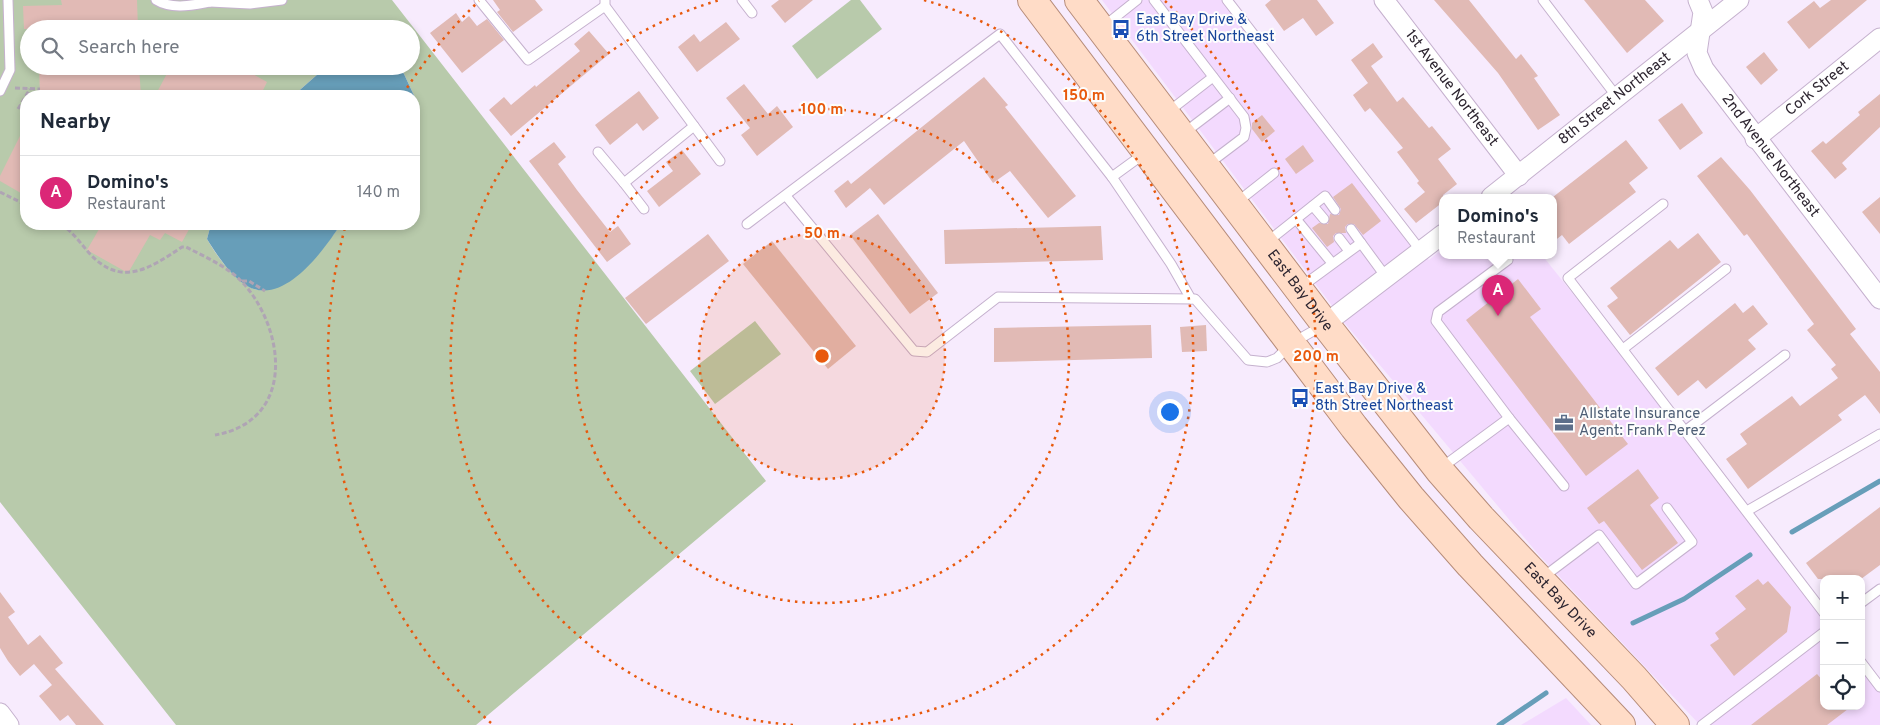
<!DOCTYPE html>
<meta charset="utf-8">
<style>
:root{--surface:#fff;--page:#f2f2f3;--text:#1f2937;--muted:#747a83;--line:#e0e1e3;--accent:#db2777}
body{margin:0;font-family:Overpass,sans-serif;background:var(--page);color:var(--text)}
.controls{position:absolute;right:15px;bottom:15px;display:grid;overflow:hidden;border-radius:10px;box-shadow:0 2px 8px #0003}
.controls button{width:45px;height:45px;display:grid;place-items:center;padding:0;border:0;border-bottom:1px solid var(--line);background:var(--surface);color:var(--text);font:25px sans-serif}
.you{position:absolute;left:1169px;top:411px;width:18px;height:18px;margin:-12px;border:4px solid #fff;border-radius:50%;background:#1a73e8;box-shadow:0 0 0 8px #1a73e833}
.badge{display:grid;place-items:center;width:32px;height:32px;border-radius:50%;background:var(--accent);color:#fff;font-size:16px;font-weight:700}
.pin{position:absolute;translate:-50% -41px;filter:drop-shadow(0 1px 2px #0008)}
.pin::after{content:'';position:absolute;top:26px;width:18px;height:15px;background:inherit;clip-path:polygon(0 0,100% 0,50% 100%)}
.popup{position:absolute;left:1439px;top:194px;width:118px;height:65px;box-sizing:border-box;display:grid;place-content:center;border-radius:10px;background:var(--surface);filter:drop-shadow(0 1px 4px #0005);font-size:16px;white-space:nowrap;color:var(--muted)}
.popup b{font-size:19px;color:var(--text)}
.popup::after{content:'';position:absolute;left:50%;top:100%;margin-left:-10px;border:10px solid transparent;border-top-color:var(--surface)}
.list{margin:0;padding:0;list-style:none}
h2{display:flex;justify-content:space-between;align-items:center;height:65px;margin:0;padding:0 20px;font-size:21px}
h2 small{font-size:16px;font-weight:400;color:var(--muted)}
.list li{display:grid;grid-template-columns:32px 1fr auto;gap:15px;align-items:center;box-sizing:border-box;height:75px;padding:0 20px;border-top:1px solid var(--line)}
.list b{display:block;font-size:19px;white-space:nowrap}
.list p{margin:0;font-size:16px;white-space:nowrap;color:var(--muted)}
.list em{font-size:16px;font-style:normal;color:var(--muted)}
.icon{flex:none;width:28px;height:28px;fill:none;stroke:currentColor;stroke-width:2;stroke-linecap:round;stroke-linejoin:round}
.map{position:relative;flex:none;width:1880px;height:725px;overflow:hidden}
.search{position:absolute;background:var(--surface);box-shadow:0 2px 8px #0003;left:20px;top:20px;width:400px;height:55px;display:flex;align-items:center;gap:12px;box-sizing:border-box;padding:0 18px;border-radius:28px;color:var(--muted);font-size:19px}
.panel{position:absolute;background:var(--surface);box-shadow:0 2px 8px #0003;left:20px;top:90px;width:400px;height:140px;border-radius:20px}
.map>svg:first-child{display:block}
</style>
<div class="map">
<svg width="1880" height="725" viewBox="0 0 1880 725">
<rect width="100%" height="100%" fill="#f7ebfd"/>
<g fill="#f3dafe">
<path d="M1102,0H1233L1416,244L1333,307Z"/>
<path d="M1443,248V255H1542L1824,609V706H1861V657L1880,680V725H1700L1538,554L1343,321L1426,257L1429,260Z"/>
<path d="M1566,698L1591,725H1521Z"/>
</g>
<g fill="#b8caab" fill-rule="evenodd">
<path d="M0,0H392L766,481L476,725H176L0,502ZM29,29H411V66H398L404,74L418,104L414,110V224H341C326,246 285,299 254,289C236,283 216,255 207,239L211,224H26V96H293L327,66H29Z"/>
<path d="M851,0H860L882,29L817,79L792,46Z"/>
<path d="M755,321L781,354L715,404L690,371Z"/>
</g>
<g fill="#679eb9">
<path d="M327,66H398L404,74L418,104L414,110V96H293Z"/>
<path d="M211,224H341C325,248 289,300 254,289C236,284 216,254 207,239Z"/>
</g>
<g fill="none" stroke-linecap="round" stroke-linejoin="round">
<g stroke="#679eb9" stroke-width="5">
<path d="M1792,532L1880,481"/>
<path d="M1633,623L1684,599L1750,555"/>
<path d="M1499,725L1546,693"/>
</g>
</g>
<g fill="#e1bab5">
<path d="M61,0H137L138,29H24L23,6L62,5Z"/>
<path d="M493,0H535L543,10L513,32L497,12L500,10Z"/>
<path d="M779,0H813L785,23L771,6Z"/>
<path d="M1271,0H1317L1334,23L1316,36L1303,18L1284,31L1265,5Z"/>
<path d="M1434,0H1469L1516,59L1521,54L1538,76L1534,78L1560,115L1538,130L1498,73Z"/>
<path d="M1584,0H1645L1664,21L1627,53Z"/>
<path d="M1831,0H1867L1809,49L1787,22L1814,1L1820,8Z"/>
<path d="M456,13L462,22L469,16L477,26L487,19L504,40L462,73L430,33Z"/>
<path d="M726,22L740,39L697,72L678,47L694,34L700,42Z"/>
<path d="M589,31L609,54L511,136L489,110L504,97L511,105L535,85L536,87L580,51L574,44Z"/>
<path d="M1373,43L1383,57L1371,66L1397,102L1403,97L1429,128L1432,126L1451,149L1438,159L1457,184L1443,195V202L1416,223L1404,209L1425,192L1417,183L1419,181L1397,152L1403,148L1370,108L1365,112L1353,95L1368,83L1351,60Z"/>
<path d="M1764,52L1778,70L1761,85L1746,67Z"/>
<path d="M39,66H139L141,96H40Z"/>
<path d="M171,66H254L251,73L267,82L260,96H155Z"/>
<path d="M984,77L1008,105L1005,107L1076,196L1048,218L1010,171L993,183L964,141L884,205L870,188L846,208L834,191L848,180L851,184Z"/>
<path d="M744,84L768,114L777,106L793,127L757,156L741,135L750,128L726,98Z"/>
<path d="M639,91L659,118L643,131L637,123L610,145L595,125Z"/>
<path d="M1880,94V127L1842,163L1847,169L1835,179L1811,151L1823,141L1826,144L1860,115L1858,112Z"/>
<path d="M1682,103L1703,133L1680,150L1658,120Z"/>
<path d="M1262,115L1275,131L1262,142L1252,129V123Z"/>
<path d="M26,124V196L0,181V176Z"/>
<path d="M1626,140L1648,168L1629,183L1636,192L1569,244L1562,235L1553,242V197Z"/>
<path d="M554,142L566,157L558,164L577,190L610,232L618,226L631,244L607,262L529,161Z"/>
<path d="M1303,145L1314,161L1296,174L1285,159Z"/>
<path d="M682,150L701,174L659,207L647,191L673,171L666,162Z"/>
<path d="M1721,157L1750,190L1856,329L1850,334L1880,372V414L1865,395L1838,415L1842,420L1748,489L1726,459L1747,444L1740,434L1792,396L1800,406L1838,378L1831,369L1836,365L1807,330L1814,324L1747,234L1744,236L1697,176Z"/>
<path d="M1352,183L1381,221L1363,235L1354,224H1348L1345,227L1346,233H1336L1333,236L1334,242L1327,247L1312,228L1319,223L1328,224L1330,214L1339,215L1341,209L1333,197Z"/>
<path d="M1880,197V234L1862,212Z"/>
<path d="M878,214L938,293L910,314L850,235Z"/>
<path d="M102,224H192L182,242L165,233L160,240L150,235L128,273L87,250Z"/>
<path d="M1101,226L1103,260L945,264L944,230Z"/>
<path d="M1698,233L1721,262L1630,335L1607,306L1618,298L1610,288L1670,240L1678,249Z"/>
<path d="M708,234L729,261L646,324L625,298Z"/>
<path d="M772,241L856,346L828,369L743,264Z"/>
<path d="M1518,279L1541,309L1530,317L1628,444L1586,476L1466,320Z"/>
<path d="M1735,303L1743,313L1753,305L1768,324L1748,340L1756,349L1706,389L1698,380L1678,396L1655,368Z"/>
<path d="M1151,325L1152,358L994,362V328Z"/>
<path d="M1206,325L1207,351L1182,352L1180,327Z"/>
<path d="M1638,469L1659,498L1650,505L1678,543L1642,570L1604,521L1599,524L1587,508Z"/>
<path d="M1880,507V565L1861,579H1818L1806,563Z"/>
<path d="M1758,579L1763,585L1768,581L1791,607L1787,632L1734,676L1710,645L1719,639L1715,633L1746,609L1735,596Z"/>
<path d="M0,592L15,612L8,617L28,645L40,635L63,663L55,669L104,725H76L68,715L60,721L39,696L52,685L34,664L20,676L8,661L0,648Z"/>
<path d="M1817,674L1824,682V706H1852L1827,725H1751Z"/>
</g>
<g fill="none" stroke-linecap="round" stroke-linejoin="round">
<g stroke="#c5b1ce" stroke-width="11">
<g id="lane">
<path d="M156,0C172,10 193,5 210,2L211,0"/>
<path d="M479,0L528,60L605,6"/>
<path d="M605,0V6L720,161"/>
<path d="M742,0L752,13"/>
<path d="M1154,0L1244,117L1246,128L1244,137L1207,165"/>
<path d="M1227,0L1421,251"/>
<path d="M1543,0L1617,97"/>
<path d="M210,2L250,4L282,0"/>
<path d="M1103,27L1137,0"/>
<path d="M0,91L10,70L8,0"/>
<path d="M1168,112L1213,77"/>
<path d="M1184,133L1230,98"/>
<path d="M598,152L624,183L694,126"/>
<path d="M1112,177L1171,264L1191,299"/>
<path d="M624,183L644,209"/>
<path d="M786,196L914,351L927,352L998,297L1195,299L1248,360L1267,362L1277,358L1292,343L1322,326"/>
<path d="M1236,203L1274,173"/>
<path d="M1663,204L1568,278L1824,613"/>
<path d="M1313,206L1324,219"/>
<path d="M1296,219L1332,263"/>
<path d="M747,224L1000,34L1112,177L1145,153"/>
<path d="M1351,229L1361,243"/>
<path d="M1339,238L1349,251"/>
<path d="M1266,243L1325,196L1335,210"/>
<path d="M1508,260L1438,312L1436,321L1509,418"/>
<path d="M1301,287L1361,243L1386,277"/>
<path d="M1623,349L1726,269"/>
<path d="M1685,431L1785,355"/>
<path d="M1441,468L1509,418L1564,486"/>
<path d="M1747,511L1880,434"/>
<path d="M1542,578L1599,535L1636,584L1692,542L1667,508"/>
<path d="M1861,603L1880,589"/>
<path d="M1861,662L1880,687"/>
<path d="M1702,725L1824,632"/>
</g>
</g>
<g stroke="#c5b1ce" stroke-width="21">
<g id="street">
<path id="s1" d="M1384,0L1519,176"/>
<path id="s2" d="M1698,0L1703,12L1697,53L1704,69L1880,299"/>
<path id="s3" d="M1755,139L1880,38"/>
<path id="s4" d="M1491,197L1739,0"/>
<path d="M1325,324L1443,234"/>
<path d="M0,713L9,725"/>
</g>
</g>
<g stroke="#b68c7a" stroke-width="30">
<g id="primary">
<path d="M1032,0L1354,427L1411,498L1470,565L1621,725"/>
<path id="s5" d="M1079,0L1325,324L1439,470L1481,518L1634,678L1675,725"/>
</g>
</g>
<g stroke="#afa4b4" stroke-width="3" stroke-dasharray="5 2.5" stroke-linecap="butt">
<path d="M15,88L40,89"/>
<path d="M18,109L30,89"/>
<path d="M0,192L26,205"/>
<path d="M61,224C73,232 81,244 90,254C122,288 150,268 182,247H186C205,257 229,267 244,284C286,332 295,421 215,435"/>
<path d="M242,281H249L265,291"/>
</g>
<use href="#lane" stroke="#fff" stroke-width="9"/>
<use href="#street" stroke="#fff" stroke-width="19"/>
<use href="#primary" stroke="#ffdcc7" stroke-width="28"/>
</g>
<circle cx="822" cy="356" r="123" fill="#e8590c" fill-opacity=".12"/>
<g fill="none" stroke="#e8590c" stroke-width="2.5" stroke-dasharray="2.5 5">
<circle cx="822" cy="356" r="123"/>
<circle cx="822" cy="356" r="247"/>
<path d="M793 725A370 370 0 0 1 720 0M924 0A370 370 0 0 1 851 725"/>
<path d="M491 723A494 494 0 0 1 346 224M403 94A494 494 0 0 1 479 1M1165 1A494 494 0 0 1 1153 723"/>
</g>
<defs>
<g id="bus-bare" transform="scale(1.5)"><path d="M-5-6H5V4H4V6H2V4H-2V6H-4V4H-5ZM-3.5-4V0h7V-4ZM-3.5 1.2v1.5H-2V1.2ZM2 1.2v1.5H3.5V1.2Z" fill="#1a4fb4" stroke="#fdfdfd" stroke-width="2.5" paint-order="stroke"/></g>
<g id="office-bare" transform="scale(1.5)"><path d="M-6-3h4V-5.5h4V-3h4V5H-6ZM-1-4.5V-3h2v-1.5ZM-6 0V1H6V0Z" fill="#5c6f8a" stroke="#fdfdfd" stroke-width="2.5" paint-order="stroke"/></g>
</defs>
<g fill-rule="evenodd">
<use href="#bus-bare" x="1121" y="29"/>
<use href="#bus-bare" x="1300" y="398"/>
<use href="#office-bare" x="1564" y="423"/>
</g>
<g text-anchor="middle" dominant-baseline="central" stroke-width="4" stroke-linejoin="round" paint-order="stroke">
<g font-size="15" fill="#164399" stroke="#fdfdfd" text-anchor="start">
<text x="1136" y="20">East Bay Drive &amp;<tspan x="1136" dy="17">6th Street Northeast</tspan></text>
<text x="1315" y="389">East Bay Drive &amp;<tspan x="1315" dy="17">8th Street Northeast</tspan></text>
</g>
<g font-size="15" fill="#2d2530" stroke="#fdfdfd">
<text stroke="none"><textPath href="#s1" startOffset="111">1st Avenue Northeast</textPath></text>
<text stroke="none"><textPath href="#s3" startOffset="80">Cork Street</textPath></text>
<text stroke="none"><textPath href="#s4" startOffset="158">8th Street Northeast</textPath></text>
<text stroke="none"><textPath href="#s2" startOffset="181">2nd Avenue Northeast</textPath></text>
<text stroke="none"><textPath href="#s5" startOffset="365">East Bay Drive</textPath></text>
<text stroke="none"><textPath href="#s5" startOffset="770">East Bay Drive</textPath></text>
</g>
<g font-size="15" fill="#4e5e75" stroke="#fdfdfd" text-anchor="start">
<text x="1579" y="414">Allstate Insurance<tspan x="1579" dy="17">Agent: Frank Perez</tspan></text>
</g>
</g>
<circle cx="822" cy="356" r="8" fill="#e8590c" stroke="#fdfdfd" stroke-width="2.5"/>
<g font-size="15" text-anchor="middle" font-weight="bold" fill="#e8590c" stroke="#fdfdfd" stroke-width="4" stroke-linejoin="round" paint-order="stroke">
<text x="1084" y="100">150 m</text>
<text x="822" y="114">100 m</text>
<text x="822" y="238">50 m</text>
<text x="1316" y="361">200 m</text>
</g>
</svg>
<div class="controls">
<button>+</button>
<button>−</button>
<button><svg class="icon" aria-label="locate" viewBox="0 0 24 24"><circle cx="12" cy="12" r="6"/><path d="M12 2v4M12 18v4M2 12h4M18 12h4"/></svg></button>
</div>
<div class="you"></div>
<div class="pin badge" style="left:1498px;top:316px">A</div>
<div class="popup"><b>Domino's</b>Restaurant</div>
<div class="search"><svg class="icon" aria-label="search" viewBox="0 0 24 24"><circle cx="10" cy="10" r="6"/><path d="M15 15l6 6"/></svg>Search here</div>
<section class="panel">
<h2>Nearby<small></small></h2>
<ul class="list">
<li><span class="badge">A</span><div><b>Domino's</b><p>Restaurant</p></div><em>140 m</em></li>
</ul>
</section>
</div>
